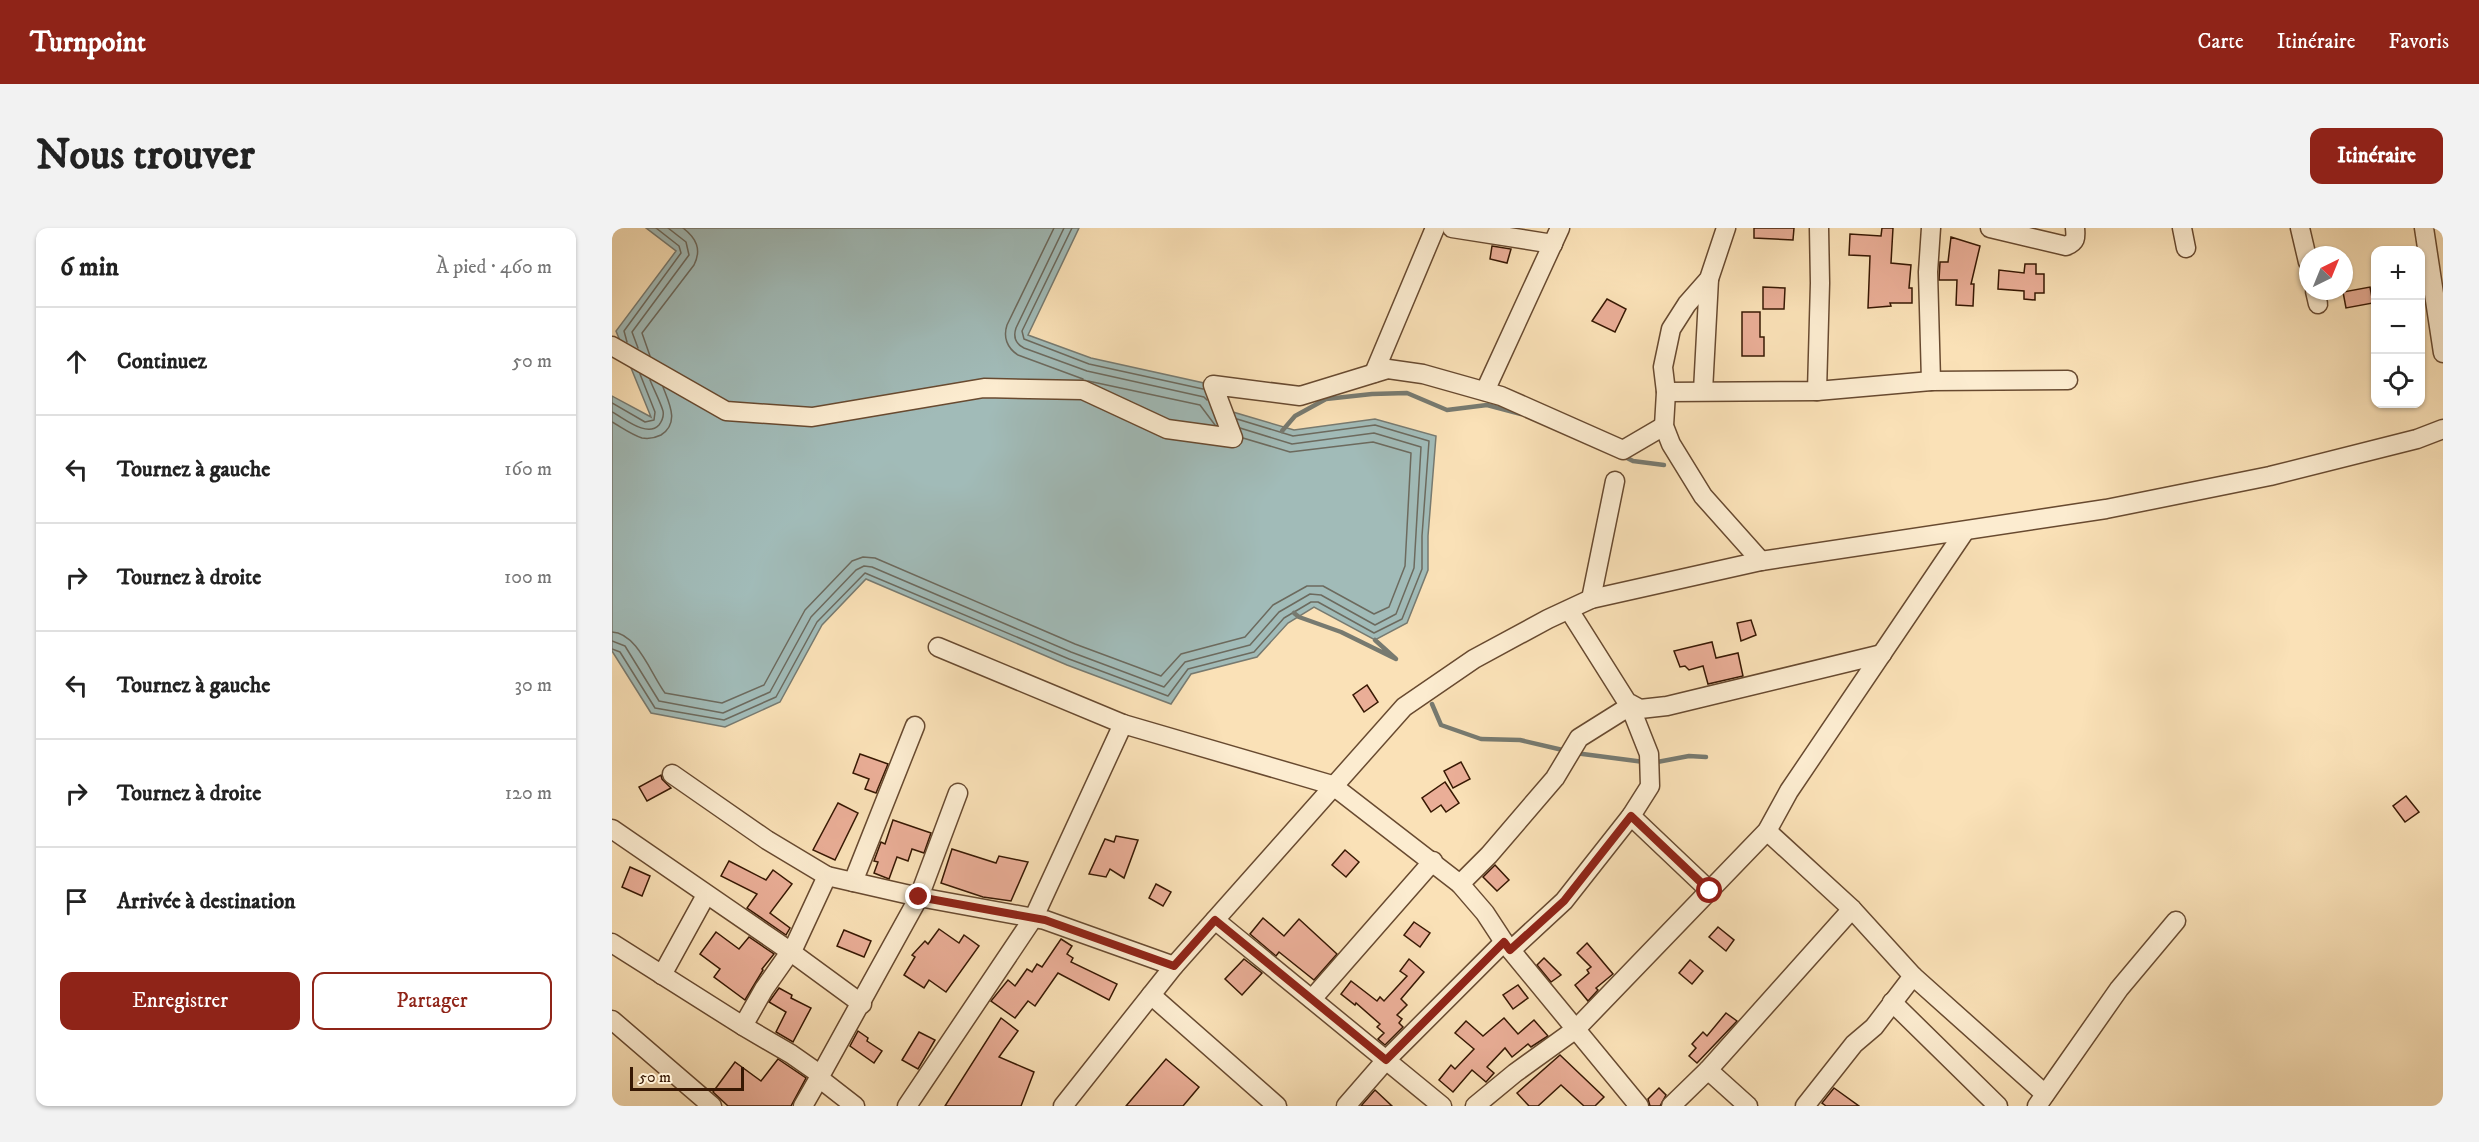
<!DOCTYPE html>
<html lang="fr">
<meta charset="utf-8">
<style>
:root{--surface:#fff;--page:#f2f2f2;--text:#222;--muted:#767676;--line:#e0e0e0;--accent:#8f2418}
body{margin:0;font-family:"IM FELL DW Pica",serif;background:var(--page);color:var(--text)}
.controls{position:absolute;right:18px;top:18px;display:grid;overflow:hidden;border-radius:12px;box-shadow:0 2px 4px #0004}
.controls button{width:54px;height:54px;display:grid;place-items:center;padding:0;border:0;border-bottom:2px solid var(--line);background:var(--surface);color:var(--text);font:30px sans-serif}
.compass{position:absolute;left:1687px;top:18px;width:54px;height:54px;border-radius:50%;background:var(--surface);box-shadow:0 2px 4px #0004;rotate:43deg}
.scale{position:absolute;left:18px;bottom:15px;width:114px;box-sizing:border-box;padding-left:6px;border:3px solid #371803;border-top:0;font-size:16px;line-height:21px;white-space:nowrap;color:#371803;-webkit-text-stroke:4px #fcecd0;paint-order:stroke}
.stop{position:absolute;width:18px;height:18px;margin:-14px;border:4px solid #8f2418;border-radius:50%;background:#fff}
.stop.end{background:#8f2418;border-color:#fff;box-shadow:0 2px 6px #0008}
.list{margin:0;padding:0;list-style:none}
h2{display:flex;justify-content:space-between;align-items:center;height:78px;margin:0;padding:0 24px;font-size:26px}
h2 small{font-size:20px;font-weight:400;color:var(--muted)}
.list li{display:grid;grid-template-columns:39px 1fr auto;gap:18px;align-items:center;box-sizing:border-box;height:108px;padding:0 24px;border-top:2px solid var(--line)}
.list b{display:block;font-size:22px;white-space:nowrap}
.list em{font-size:20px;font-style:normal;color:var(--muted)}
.actions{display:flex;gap:12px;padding:18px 24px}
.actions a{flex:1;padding:14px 0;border:2px solid var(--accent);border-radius:12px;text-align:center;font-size:21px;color:var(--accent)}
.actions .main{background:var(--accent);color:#fff}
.icon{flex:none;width:33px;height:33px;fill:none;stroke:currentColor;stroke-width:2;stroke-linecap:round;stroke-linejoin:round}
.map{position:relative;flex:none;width:1831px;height:878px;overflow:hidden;border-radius:12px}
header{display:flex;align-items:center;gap:36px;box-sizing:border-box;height:84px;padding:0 30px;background:var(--accent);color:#fff}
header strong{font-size:28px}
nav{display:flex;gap:33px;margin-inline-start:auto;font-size:21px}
.intro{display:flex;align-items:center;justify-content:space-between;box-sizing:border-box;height:144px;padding:0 36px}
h1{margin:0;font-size:42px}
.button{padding:15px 27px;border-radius:12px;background:var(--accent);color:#fff;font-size:21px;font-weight:700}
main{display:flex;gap:36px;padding:0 36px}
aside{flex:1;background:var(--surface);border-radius:12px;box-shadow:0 2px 4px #0004}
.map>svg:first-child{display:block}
</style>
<header>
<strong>Turnpoint</strong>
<nav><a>Carte</a><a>Itinéraire</a><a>Favoris</a></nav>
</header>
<div class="intro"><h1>Nous trouver</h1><a class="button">Itinéraire</a></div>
<main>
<aside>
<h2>6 min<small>À pied · 460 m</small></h2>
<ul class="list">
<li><svg class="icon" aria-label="ahead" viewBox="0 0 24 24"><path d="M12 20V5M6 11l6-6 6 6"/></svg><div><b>Continuez</b></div><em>50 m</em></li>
<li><svg class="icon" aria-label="left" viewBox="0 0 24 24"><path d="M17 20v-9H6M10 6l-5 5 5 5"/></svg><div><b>Tournez à gauche</b></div><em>160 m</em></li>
<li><svg class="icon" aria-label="right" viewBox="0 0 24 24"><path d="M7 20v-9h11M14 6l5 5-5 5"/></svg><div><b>Tournez à droite</b></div><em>100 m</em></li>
<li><svg class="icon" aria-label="left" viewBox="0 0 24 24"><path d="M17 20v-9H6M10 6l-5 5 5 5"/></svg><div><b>Tournez à gauche</b></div><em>30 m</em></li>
<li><svg class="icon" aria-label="right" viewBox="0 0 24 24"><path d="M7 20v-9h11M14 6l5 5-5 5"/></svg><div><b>Tournez à droite</b></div><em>120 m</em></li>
<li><svg class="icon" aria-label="arrive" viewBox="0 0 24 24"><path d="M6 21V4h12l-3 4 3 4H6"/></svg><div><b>Arrivée à destination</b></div></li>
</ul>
<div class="actions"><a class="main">Enregistrer</a><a>Partager</a></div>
</aside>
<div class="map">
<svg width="1831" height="878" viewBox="0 0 1831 878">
<rect width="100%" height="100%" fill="#fae1b7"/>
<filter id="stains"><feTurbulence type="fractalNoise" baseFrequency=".00333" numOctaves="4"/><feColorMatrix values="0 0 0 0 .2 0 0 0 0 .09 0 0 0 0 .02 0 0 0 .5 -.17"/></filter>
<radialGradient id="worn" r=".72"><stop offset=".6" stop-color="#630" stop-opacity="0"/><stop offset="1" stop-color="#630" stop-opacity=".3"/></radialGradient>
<path fill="#a1bbb8" stroke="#777a70" stroke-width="1.5" d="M34,0H467L416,107L479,130L601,157L621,184L682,202L763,191L824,208L816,308V342L795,395L763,412L702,379L676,395L645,429L579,446L559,476L455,437L254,351L210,397L168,474L113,499L39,485L0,423V168L39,189L4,103L64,23Z"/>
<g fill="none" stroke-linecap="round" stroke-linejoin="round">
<g stroke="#6c6a5e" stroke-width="1.5">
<path d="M442,0L395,97C391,109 395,120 406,127L471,151"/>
<path d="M452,0L404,100C401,109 404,116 412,120L475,143L592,169L595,172"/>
<path d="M460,0L410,103L412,111L477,136L591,161"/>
<path d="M15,114L12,103L69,25L67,18L44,0"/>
<path d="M26,120L20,104L77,27L74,14L56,0"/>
<path d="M38,128L30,105L82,37C90,21 84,10 71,0"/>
<path d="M476,153L588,177L603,197"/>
<path d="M0,175L33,194L42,192L43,184L28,146"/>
<path d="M0,184C12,190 35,210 47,197C50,193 52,188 51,183C48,173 42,162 38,152"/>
<path d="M0,194C9,199 20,207 30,210C36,211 43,210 49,207C68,195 57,175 51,159"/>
<path d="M0,404C25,405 39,446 53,465L110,475L152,457L193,382L240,333L251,329L263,330L463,416L549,448L569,426L633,409L661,377L695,358H711L762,386L777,379L793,338L799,225L761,214L678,224L631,210"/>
<path d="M0,413L13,418L47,473L111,485L158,464L199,389L244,342L252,338L260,339L459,424L552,459L573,434L638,417L667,384L698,366L709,367L763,397L784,386L802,340L809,219L762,205L680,216L628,200"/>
<path d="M0,421L8,424L43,480L112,492L164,469L205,394L253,345L457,431L556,468L576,441L642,424L672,390L699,374H706L762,405L790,391L810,341V308L817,213L763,197L681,208L625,191"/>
</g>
<g stroke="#777a70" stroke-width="4.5">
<path d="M670,203L683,188L714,171L760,166L795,165L835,182L875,177L909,186"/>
<path d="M1011,228L1021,233L1052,237"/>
<path d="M682,385L687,389L729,404L784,431L763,412"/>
<path d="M820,476L829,497L869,511L908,512L955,523"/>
<path d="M963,525L1032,534"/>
<path d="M1040,535L1077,528L1094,529"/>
</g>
</g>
<g fill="#eaae97" stroke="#371803" stroke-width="1.5">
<path d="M1142,0H1182L1181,12L1142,10Z"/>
<path d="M1270,0H1281L1279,35L1299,37L1297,60H1300V75H1278L1279,78L1256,80L1258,28L1237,27L1238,6L1269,8Z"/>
<path d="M1339,9L1368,18L1359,56H1362L1361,78L1344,77L1345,52H1327L1328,34H1336Z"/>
<path d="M880,18L899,21L895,35L878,31Z"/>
<path d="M1413,36H1424V46H1432V65H1423V72L1412,71V63L1386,61L1387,42L1412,45Z"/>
<path d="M1151,59L1173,60L1172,81H1151Z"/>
<path d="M1758,59L1761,75L1734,80L1731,64Z"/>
<path d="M995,71L1014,81L1003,104L980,93Z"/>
<path d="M1130,84H1148V109H1152V128H1130Z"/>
<path d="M1139,392L1144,407L1129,413L1125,395Z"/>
<path d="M1100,414L1104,430L1126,425L1131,448L1096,456L1091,438L1077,442L1073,438L1068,439L1062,423Z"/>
<path d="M755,457L766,474L752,484L741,467Z"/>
<path d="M248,526L276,536L264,565L253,561L257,551L241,545Z"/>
<path d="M849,534L858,551L841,560L832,543Z"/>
<path d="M49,547L50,551L59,560L35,573L27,559Z"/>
<path d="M833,554L847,575L834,584L829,577L819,584L810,570Z"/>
<path d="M1794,568L1807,584L1793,594L1781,578Z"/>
<path d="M226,575L246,585L223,632L201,622Z"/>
<path d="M281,592L319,605L312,625L300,621L296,633L285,629L277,651L262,645L266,634L262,633L269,614L273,616Z"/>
<path d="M504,608L526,612L512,650L498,641L494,649L477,646L493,611L502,614Z"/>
<path d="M340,621L384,635L387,628L416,634L399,673L371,669L329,655Z"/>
<path d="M733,622L747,634L734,649L720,637Z"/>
<path d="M117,633L154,652L161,642L180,656L158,685L178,700L174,707L135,680L145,666L109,648Z"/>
<path d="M883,637L897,652L885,663L871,649Z"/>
<path d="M18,639L38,648L30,668L10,659Z"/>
<path d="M544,656L559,664L551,678L537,670Z"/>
<path d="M651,690L672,708L687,691L725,726L702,752L667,724L664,728L638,706Z"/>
<path d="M802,694L818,705L808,719L792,707Z"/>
<path d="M1106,699L1122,712L1114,723L1097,709Z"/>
<path d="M327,701L347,715L352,707L367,718L334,764L317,752L312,760L292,747L303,729L300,727L313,713L316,716Z"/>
<path d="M232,702L259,713L252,729L225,718Z"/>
<path d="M104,704L127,721L137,709L162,726L150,741L151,742L133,772L102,749L108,741L88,726Z"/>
<path d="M449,711L460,718L455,726L461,730L459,734L505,756L497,772L446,745L423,778L416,773L403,790L379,773L396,752L403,758L415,741L420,744L425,736L430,739Z"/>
<path d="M975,715L1001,746L984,760L986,762L976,773L963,757L977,745L975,742L979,739L965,725Z"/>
<path d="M932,730L949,747L939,754L925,737Z"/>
<path d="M632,731L650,745L630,767L613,751Z"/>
<path d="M797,731L812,744L789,771L795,777L785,787L790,791L787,795L791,799L773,817L766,811L772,805L765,799L768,796L744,775L743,777L729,766L739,753L765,773L768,769L772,773L795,748L788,743Z"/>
<path d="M1078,732L1091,743L1080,756L1067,745Z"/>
<path d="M906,757L916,770L901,781L891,767Z"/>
<path d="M167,760L180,767L179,770L199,780L181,814L164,804L174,784L157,774Z"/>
<path d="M1114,785L1125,793L1085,835L1077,828L1084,820L1080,816L1091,804L1095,808Z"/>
<path d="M389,790L406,803L387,829L422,844L409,878H333Z"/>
<path d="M892,790L906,806L922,792L936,808L919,819L916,816L900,829L893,820L875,839L882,845L874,854L860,842L841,864L827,852L839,837L843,841L862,821L843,805L854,793L871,808Z"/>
<path d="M246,803L256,810L255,813L270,823L262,835L238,818Z"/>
<path d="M307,804L323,812L306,841L290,832Z"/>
<path d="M948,827L992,869L983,878H972L949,857L926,878H917L905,865Z"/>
<path d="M166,831L194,850L179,878H116L101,864L123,834L149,853Z"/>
<path d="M554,831L587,859L571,878H514Z"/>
<path d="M1047,860L1054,867L1048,878H1038L1036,871Z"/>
<path d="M1222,860L1247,878H1214L1210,875Z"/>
<path d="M763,862L780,878H749Z"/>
</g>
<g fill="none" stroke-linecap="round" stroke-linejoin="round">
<g stroke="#684a30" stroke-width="21">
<g id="street">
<path d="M840,0L941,16"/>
<path d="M1114,0L1097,51L1075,76L1059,101L1051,139L1054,164L1052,198L1059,216L1091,268L1149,333"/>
<path d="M1378,0L1454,18C1464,14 1464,10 1463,0"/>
<path d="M1570,0L1574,20"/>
<path d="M1688,0L1696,34"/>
<path d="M1812,0L1831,125"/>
<path d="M1703,63L1706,76"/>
<path d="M0,118L114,183L200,189L372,160L471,162L555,201L621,210L601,157L688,168L776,141L811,146L889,168L1011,222L1052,198"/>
<path d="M762,145L823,0"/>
<path d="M1319,153L1316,44L1319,0"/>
<path d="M873,163L948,0"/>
<path d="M1091,163L1097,51"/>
<path d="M1205,163L1208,55L1207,0"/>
<path d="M1054,164L1205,163L1319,153L1456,152"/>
<path d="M979,371L1003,253"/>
<path d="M957,382L1015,474L1028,481L1055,478L1270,426"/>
<path d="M326,419L511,496L720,557L848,656L873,685L892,714L1027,878"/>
<path d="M60,546L155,612L215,648"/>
<path d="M1019,588L1098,663"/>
<path d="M0,601L179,724L250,776"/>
<path d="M1155,603L1240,681L1301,748L1262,799L1242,816L1193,878"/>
<path d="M241,654L303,498"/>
<path d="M848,656L877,627L943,550L967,510L1018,478L1037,526L1038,558L1019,588L952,673L899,722"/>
<path d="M603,692L830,878"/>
<path d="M0,715L131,798"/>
<path d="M50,747L94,667"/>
<path d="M1301,748L1433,866"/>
<path d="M539,767L665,878"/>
<path d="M700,771L821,633"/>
<path d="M1280,774L1386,878"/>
<path d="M0,792L100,878"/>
<path d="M1096,842L1136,878"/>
<path d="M209,847L179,826L131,798L152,761L183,717L215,648L307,669L433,692L562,738"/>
<path d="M191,878L207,850"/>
<path d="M243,878L207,850L307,669L346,565"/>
<path d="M295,878L422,689L511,496"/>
<path d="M451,878L562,738L792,479L862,431L936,391L979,371L1149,333L1494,281L1658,248L1805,211L1831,201"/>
<path d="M734,878L774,832L892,714"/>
<path d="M863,878L903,845L964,801L1155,603L1177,563L1353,303"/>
<path d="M1059,878L1096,842L1240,681"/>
<path d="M1425,878L1507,761L1564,693"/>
</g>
</g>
<use href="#street" stroke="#fcecd0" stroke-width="18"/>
</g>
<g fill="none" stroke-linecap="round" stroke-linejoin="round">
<path stroke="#8f2418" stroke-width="8" d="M307,669L433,692L562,738L603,692L774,832L892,714L898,722L952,673L1019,588L1098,663"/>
</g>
<rect width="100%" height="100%" filter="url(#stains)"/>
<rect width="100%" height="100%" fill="url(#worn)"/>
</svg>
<div class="controls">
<button>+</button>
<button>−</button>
<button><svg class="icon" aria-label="locate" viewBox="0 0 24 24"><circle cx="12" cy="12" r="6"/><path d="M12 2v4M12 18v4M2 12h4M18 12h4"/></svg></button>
</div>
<svg class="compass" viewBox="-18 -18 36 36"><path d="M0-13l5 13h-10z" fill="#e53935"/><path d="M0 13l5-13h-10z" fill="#767676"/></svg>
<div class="scale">50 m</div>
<div class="stop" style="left:1098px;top:663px"></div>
<div class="stop end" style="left:307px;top:669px"></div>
</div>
</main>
